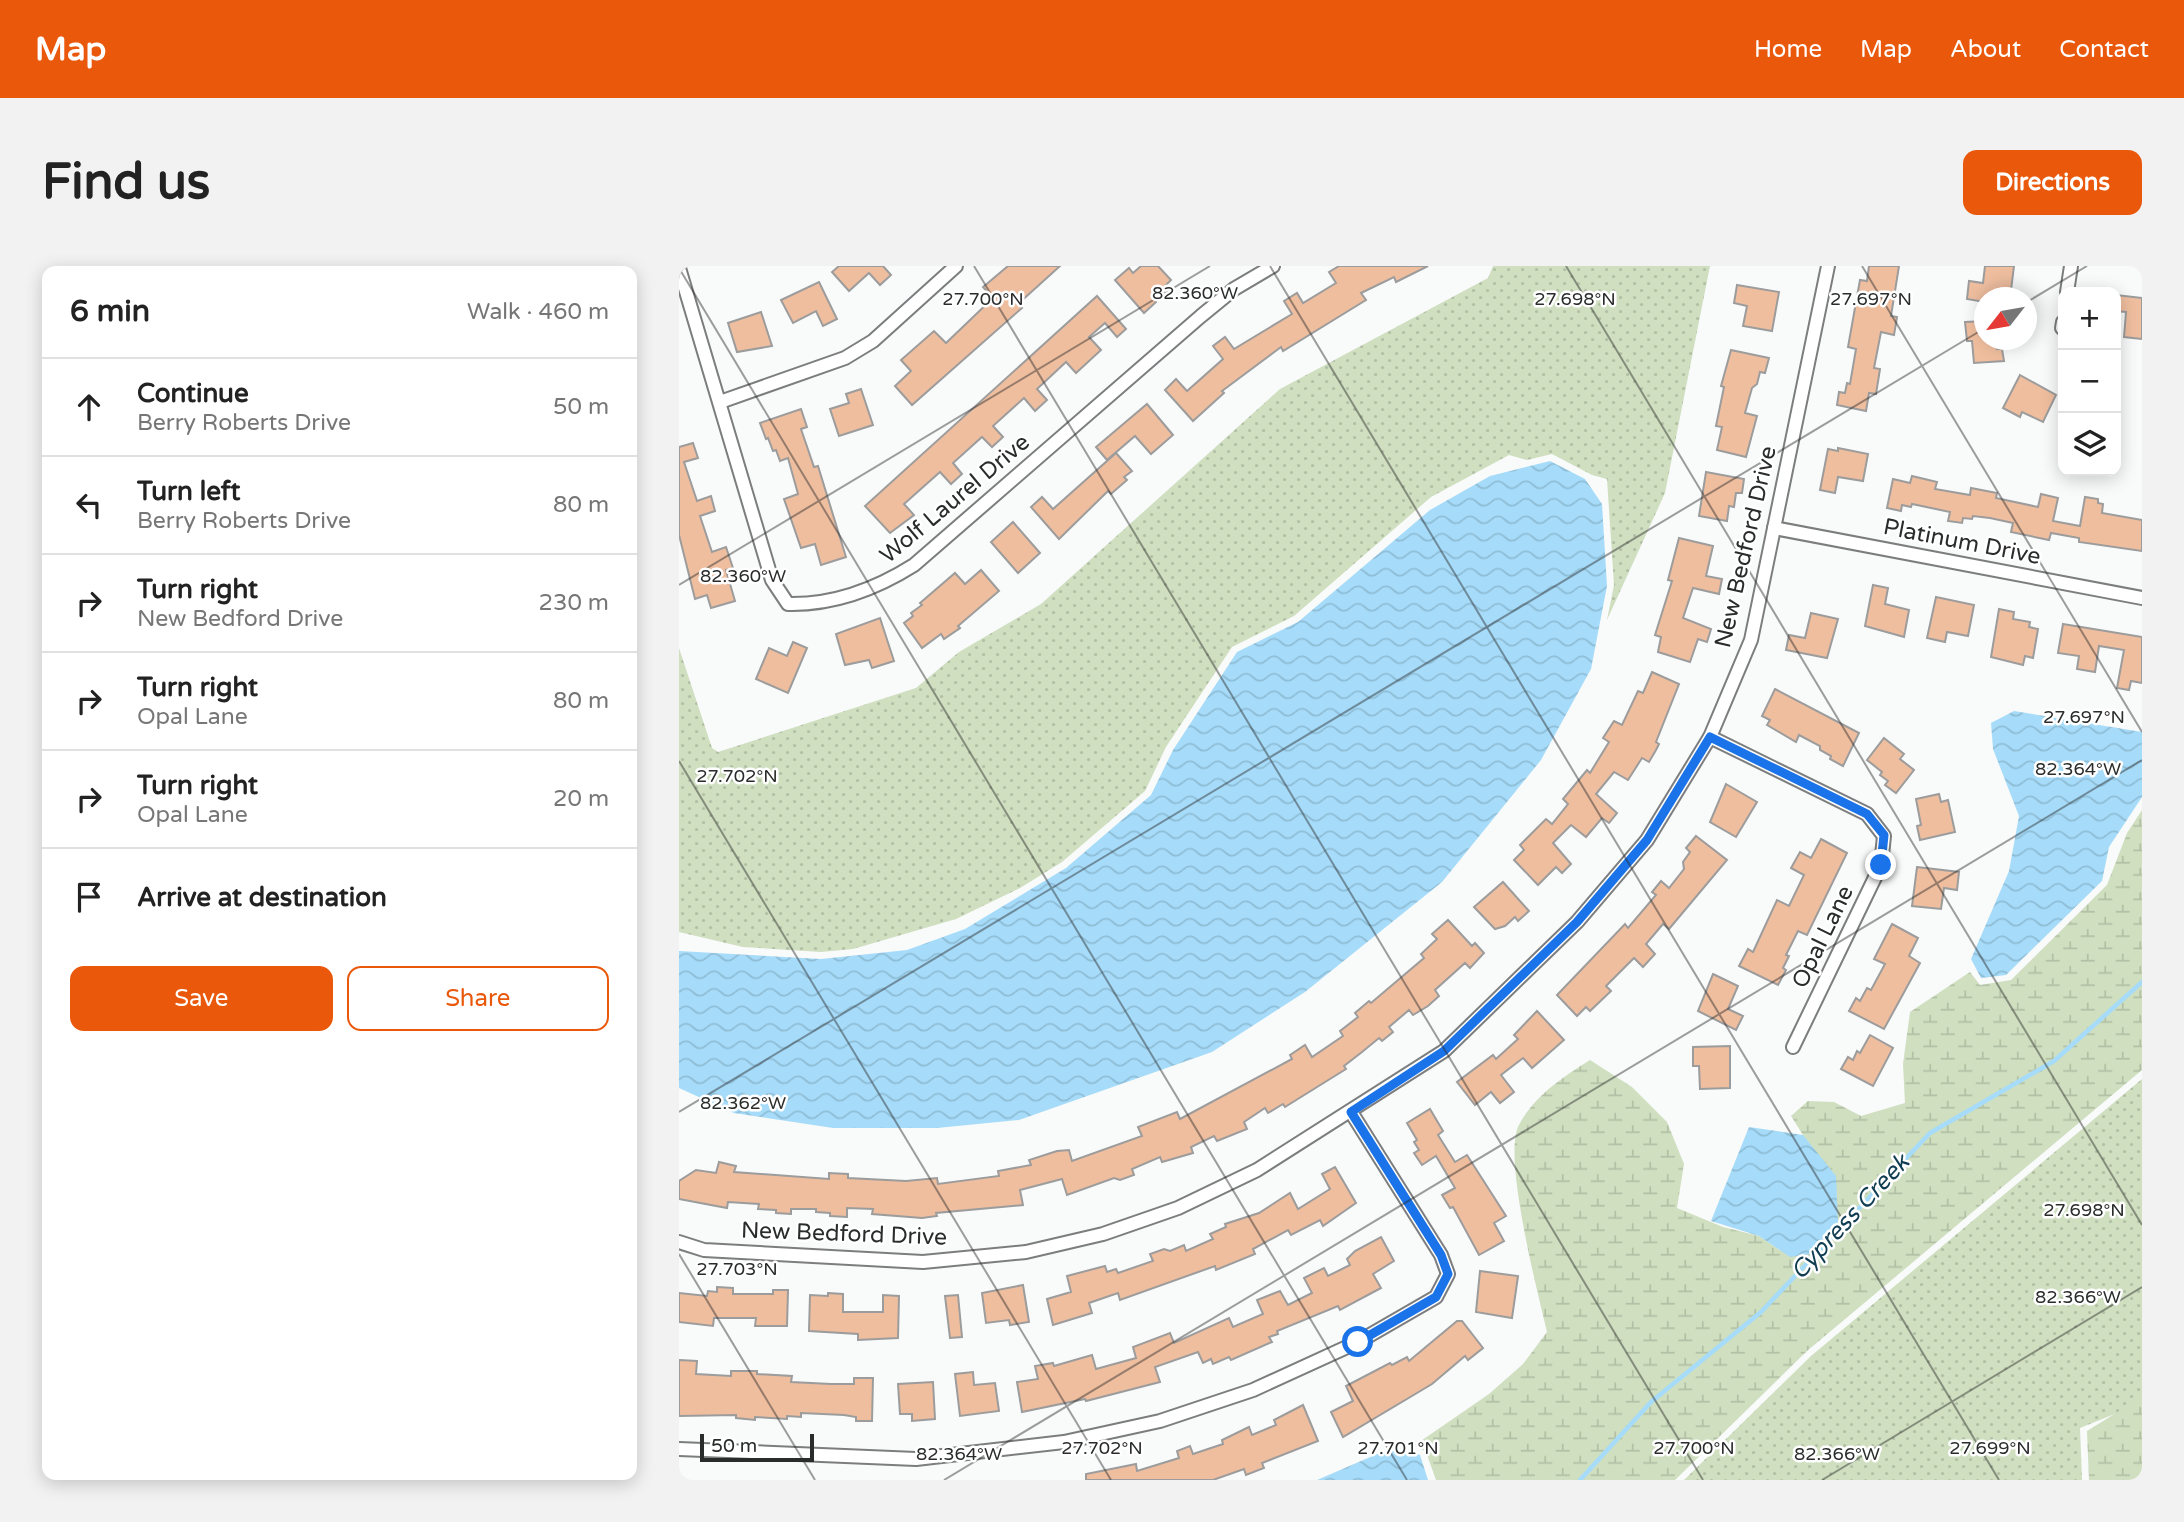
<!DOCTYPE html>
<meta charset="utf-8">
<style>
:root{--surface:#fff;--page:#f2f2f2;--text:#222;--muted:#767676;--line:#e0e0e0;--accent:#ea580c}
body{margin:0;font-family:"Varela Round",sans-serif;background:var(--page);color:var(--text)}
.controls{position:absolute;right:21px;top:21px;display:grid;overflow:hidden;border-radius:14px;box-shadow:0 4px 18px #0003}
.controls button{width:63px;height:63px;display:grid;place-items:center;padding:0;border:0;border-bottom:2px solid var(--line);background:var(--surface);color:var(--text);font:35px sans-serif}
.compass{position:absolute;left:1295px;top:21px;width:63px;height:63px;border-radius:50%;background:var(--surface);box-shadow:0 4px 18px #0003;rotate:239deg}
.scale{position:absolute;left:21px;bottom:18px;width:114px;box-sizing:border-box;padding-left:7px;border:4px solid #2a2b2b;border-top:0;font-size:19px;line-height:24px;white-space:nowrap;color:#2a2b2b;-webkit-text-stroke:5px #fff;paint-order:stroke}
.stop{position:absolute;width:21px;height:21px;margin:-16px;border:5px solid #1a73e8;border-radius:50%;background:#fff}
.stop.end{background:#1a73e8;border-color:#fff;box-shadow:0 2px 7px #0008}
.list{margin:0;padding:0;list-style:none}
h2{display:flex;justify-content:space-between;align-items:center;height:91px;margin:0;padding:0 28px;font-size:30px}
h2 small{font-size:23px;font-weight:400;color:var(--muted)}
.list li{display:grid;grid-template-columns:46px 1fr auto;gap:21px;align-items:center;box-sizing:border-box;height:98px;padding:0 28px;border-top:2px solid var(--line)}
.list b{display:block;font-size:26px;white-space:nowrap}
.list p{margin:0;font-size:23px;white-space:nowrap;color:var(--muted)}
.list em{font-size:23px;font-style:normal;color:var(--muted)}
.actions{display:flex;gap:14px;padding:21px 28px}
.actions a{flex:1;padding:16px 0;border:2px solid var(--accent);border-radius:14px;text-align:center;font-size:24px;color:var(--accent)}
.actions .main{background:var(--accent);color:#fff}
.icon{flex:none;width:38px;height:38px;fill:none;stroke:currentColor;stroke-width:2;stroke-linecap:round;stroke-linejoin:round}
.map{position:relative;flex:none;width:1463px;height:1214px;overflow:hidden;border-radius:14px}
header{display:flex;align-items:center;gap:42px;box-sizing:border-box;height:98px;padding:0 35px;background:var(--accent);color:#fff}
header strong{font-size:33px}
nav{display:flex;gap:38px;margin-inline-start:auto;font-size:24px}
.intro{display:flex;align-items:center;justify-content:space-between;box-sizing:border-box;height:168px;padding:0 42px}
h1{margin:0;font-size:49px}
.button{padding:18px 32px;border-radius:14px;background:var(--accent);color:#fff;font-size:24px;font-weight:700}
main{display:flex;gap:42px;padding:0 42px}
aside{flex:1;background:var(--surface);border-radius:14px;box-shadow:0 4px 18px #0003}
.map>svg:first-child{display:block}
</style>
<header>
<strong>Map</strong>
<nav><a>Home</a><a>Map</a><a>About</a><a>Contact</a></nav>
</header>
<div class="intro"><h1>Find us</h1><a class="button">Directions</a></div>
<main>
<aside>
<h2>6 min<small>Walk · 460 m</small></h2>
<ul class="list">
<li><svg class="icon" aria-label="ahead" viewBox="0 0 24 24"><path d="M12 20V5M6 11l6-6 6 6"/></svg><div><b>Continue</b><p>Berry Roberts Drive</p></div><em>50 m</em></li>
<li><svg class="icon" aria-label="left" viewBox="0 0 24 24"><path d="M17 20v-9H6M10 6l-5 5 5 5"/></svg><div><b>Turn left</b><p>Berry Roberts Drive</p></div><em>80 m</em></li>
<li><svg class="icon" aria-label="right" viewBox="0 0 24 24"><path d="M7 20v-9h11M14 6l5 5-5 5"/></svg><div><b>Turn right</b><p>New Bedford Drive</p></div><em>230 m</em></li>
<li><svg class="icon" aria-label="right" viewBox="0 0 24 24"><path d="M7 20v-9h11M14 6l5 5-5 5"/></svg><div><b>Turn right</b><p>Opal Lane</p></div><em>80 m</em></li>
<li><svg class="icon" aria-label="right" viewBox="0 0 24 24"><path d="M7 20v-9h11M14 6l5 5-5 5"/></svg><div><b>Turn right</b><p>Opal Lane</p></div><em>20 m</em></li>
<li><svg class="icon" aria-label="arrive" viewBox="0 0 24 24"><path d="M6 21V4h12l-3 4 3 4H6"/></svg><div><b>Arrive at destination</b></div></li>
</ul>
<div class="actions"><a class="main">Save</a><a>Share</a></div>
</aside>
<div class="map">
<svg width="1463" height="1214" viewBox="0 0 1463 1214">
<defs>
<pattern id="grass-dots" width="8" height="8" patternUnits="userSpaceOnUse" patternTransform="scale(1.75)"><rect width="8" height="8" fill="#cfdfc0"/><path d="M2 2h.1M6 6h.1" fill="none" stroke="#b2c0a5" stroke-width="1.8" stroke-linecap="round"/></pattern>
<pattern id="wetland-marsh" width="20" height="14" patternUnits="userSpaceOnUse" patternTransform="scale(1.75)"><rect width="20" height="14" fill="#cfdfc0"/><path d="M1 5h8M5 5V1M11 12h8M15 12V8" fill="none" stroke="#b2c0a5"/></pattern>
<pattern id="water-waves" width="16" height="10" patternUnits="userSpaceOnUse" patternTransform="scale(1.75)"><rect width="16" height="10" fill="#a6dcfa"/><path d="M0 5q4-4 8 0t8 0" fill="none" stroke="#8fbdd6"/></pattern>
</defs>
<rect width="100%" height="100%" fill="#f9fafa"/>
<g fill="url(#grass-dots)">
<path d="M814,0H1031L986,227L928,354L935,319L928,213L913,209L873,188L848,194L830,189L752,231L615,350L553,381L487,481L466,525L383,596L341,622L277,653L174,683L142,686L64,681L0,666V382L33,482L39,486L237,422L280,386L362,338L601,123L809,12Z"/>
<path d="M1463,813V1137L1401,1162L1403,1214H1005L1132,1090Z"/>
</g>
<g fill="url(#wetland-marsh)">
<path d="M1463,544V804L1128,1085L996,1214H757L747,1186L736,1179L810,1128L844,1098L868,1066C859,1027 823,890 840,859C855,830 884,811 911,794L953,821L988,856L1005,898L998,942L1044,961L1080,970L1111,991L1124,869L1112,850L1129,835L1155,836L1182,850L1226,837L1224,798L1231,746L1291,706L1301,719L1332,714L1428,619L1448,567Z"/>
<path d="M1463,1131V1214H1410L1408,1165Z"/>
</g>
<g fill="url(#water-waves)">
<path d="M871,195L906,213L923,238L928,320L912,403L862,494L763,616L626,726L533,786L340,854L258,862H154L55,847L0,822V685L142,693L228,684L286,663L387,602L472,529L494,484L558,386L619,356L751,244L811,210Z"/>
<path d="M1335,445L1463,466V531L1430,581L1423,615L1327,709L1302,712L1292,693L1330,605L1340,550L1314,483L1312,457Z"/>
<path d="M1070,861L1124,869L1157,910L1159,956L1139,987L1111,991L1080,970L1032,955Z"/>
<path d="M726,1184L741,1189L749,1214H638L703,1186Z"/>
</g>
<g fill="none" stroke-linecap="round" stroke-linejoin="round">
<path stroke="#a6dcfa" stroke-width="4.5" d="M901,1214L972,1136L1082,1046L1251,867L1375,795L1463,716"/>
</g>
<g fill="#efbe9f" stroke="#9d9c9c" stroke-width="2">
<path d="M160,0H204L212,9L201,19L190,7L170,25L153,6Z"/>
<path d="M329,0H381L339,38L343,42L233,139L216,120L232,105L222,94L255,65L267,77L314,32L304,21Z"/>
<path d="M462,0H479L492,14L484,22L486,24L476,34L477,36L465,47L436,14L450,2L454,7Z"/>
<path d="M660,0H749L717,16L715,11L682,27L687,34L604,85L602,81L543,125L545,127L514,155L486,124L497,113L508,125L544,93L534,80L546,71L555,83L613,48L605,35L618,27L624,37L657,17L650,6Z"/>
<path d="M1190,0H1220L1212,50L1218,51L1215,69L1202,66L1195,102L1201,103L1197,128L1190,127L1187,145L1158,139L1160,126L1166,127L1168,117L1171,118L1177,83L1169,81L1181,14L1188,15Z"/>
<path d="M1306,0H1335L1331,32H1306V36L1288,33L1290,15L1304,17Z"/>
<path d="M140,16L158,53L144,60L137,45L114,57L102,34Z"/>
<path d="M1058,19L1100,26L1093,65L1064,60L1068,40L1055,37Z"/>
<path d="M1437,29L1463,32V73L1445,71L1447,46L1437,45Z"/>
<path d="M418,30L447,63L438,71L426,57L410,71L422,84L397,107L387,96L358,123L368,134L356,145L345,132L314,160L324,171L313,181L303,171L274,197L283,208L272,218L261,206L225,238L235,249L211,267L186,240Z"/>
<path d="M82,46L93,80L58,86L49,57Z"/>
<path d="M1306,55V74H1317L1318,83H1323L1325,95L1295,97L1293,75H1288L1286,56Z"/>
<path d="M1052,84L1090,92L1086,107L1081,106L1078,118L1073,122L1066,147L1078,150L1067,191L1038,184L1043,161L1037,160L1045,121L1042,120Z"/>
<path d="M1341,109L1377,129L1364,156L1343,146L1341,151L1324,142Z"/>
<path d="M182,123L194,159L160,170L151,143L170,137L167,128Z"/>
<path d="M468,138L494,169L472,188L456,170L428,194L417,181Z"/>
<path d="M122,143L128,161L122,163L135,201L139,200L167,291L142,299L136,278L122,282L105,233L119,228L109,192L101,195L97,184L94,185L89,172L87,173L81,157Z"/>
<path d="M14,177L19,192L5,196L18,235L32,230L36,245L21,250L33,286L47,281L54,302L47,304L56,335L32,342L28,329L16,333L0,269V181Z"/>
<path d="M1159,182L1189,188L1184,215L1159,211L1156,227L1141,224L1149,183L1159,185Z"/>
<path d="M437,187L453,205L445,211L448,214L432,228L429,225L380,273L352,241L363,231L374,243Z"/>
<path d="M1027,206L1065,213L1063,227H1057L1055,241L1050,240L1048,255L1020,250Z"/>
<path d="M1233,210L1258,216L1256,223L1291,229L1292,222L1318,227L1317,232L1359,241L1362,228L1379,232L1374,255L1401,260L1406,231L1419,233V237L1424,238L1423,247L1463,254V285L1400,276V272L1372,267L1370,274L1332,266L1334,257L1311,252L1294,250L1293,253L1284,252L1283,257L1269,255L1271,246L1233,238L1232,241L1223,239L1222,245L1208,242L1214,213L1231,217Z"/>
<path d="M334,256L361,287L339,307L312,276Z"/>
<path d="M1000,272L1034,280L1027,310L1043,313L1040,328L1014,322L1004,352L1032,363L1028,376L1019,373L1011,396L979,386L982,371L976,369L993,315L989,314Z"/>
<path d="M302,304L320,325L279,360L281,362L265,373L262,368L243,382L225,357L234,350L232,347L243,339L241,337L276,307L286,318Z"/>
<path d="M1194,319L1209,322L1206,338L1230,344L1225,371L1186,360Z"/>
<path d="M1257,331L1295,339L1289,370L1268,366L1266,376L1248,372Z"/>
<path d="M1320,343L1335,346L1334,353L1351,356L1350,361L1359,363L1354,392L1346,390L1344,399L1312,391Z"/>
<path d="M1132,347L1159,353L1148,392L1107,384L1110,369L1126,372Z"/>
<path d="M201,352L215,395L193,402L190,394L166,399L157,368Z"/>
<path d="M1384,358L1463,371V417L1452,415L1450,424L1438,422L1445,384L1420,380L1416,406L1398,403L1400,390L1379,387Z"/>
<path d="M114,376L128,382L109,427L77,413L90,382L108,390Z"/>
<path d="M973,406L1000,418L977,476L980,478L977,484L970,496L963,492L949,514L935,506L917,528L938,547L930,557L923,552L907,571L892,559L874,577L892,598L883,607L877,601L859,619L835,594L845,584L841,579L867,553L873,558L889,538L884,533L908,504L911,507L930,476L924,472L935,455L943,459L959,425L964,427Z"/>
<path d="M1096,423L1180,467L1164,500L1151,493L1152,490L1141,484V480L1120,469L1117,476L1088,459L1091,454L1083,450Z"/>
<path d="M1205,472L1225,488L1221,493L1235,504L1217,527L1206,519L1209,515L1201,509L1203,506L1188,494Z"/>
<path d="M1047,518L1078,536L1057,571L1031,556Z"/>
<path d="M1260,528L1262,536L1269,534L1276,566L1241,574L1238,560L1242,559L1237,533Z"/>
<path d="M1017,570L1048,594L990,663L984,658L967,678L976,688L964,701L955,692L927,720L932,725L911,745L907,741L898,750L878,729L946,658L949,662L977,629L973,626L982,615L990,622L1005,603L1004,596L1011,586L1007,582Z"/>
<path d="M1142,573L1168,587L1128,669L1119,665L1107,689L1110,690L1104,702L1107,704L1099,719L1060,700L1069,683L1074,686L1098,634L1110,640L1125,609L1112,602L1121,586L1132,592Z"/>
<path d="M1238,601L1280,606L1278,624L1265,622L1262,643L1233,640Z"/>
<path d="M824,616L850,645L839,655L836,651L826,660L816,663L795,641Z"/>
<path d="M769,654L793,680L796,677L805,687L791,702L786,697L756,724L760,730L749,740L734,749L730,744L710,761L714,766L703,775L700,772L683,786L665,800L667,803L606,841L604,838L589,847L586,842L565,856L568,863L538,875L535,870L512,881L514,887L483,896L481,891L453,903L455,909L441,914L435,912L388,929L383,913L341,924L344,939L257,947L258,950L243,952L193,948L194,943L168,942V951L151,950V947L137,946V943H112V948L97,947V944L79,943L80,938L49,936L48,942L0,933V915L17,904L37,907L40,896L57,900L55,906L150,913V907L169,908V912L227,915L258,912L259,918L320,910L319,905L352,899L350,894L378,885L390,884L393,895L463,870L459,861L498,846L501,853L613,793L611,789L626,779L633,791L664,770L661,765L679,751L676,747L690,735L692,737L745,692L742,688L758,673L753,668Z"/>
<path d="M1213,658L1239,672L1230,690L1241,697L1205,763L1170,745L1177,732L1181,735L1188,722L1192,724L1206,698L1195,693Z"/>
<path d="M1034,708L1059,720L1049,743L1064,750L1057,764L1019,745Z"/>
<path d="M858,745L885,774L853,802L844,792L822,809L835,826L821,837L812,826L796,839L778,816L814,789L817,793L839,773L835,769Z"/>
<path d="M1191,769L1214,782L1194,820L1162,803L1169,791L1174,794L1178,785L1181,787Z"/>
<path d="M1051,780V822L1021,823L1020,800H1014V781Z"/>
<path d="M751,843L764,865L759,869L776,896L788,889L827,950L815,957L825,975L800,989L774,941L771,942L763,929L776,922L757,890L743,899L735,887L740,884L735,876L738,874L728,857Z"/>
<path d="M656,901L677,937L644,960L641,954L612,969L609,964L574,983L576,988L537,1004L536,1000L441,1034L439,1027L410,1037L413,1047L374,1059L368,1033L392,1026L388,1010L426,1000L428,1006L437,1003L439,1007L474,995L471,988L485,983L491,985L505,979L507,985L534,973L531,968L547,961L546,958L580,947L611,927L619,943L651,923L643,908Z"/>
<path d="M702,971L715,995L694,1008L702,1022L661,1044L659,1040L598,1065L599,1068L590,1071L593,1076L552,1094L550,1091L534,1098L532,1093L524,1097L519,1086L476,1101L481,1116L407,1135L406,1133L343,1146L338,1116L359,1113L356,1100L374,1097L375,1100L413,1089L417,1103L457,1092L454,1081L491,1067L495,1077L550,1052L554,1061L584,1048L578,1034L601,1025L609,1039L633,1027L625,1012L645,1002L649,1010L671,999L668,993L676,985Z"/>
<path d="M801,1005L839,1010L833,1052L797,1046Z"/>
<path d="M344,1019L350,1056L331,1059L330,1054L307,1057L303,1027Z"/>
<path d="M38,1021L54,1022V1028H94V1024H109L108,1060H76L77,1052H35L34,1060L0,1056V1027L28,1030L29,1025L38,1026Z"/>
<path d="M149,1027L164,1028V1046H204V1029L220,1030L219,1072L179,1074V1068L130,1065L131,1029L149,1030Z"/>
<path d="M279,1029L283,1071L271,1072L266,1030Z"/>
<path d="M778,1055H783L804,1082L789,1094L786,1090L753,1118L664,1171L652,1146L674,1135L667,1120L711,1097L713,1099L728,1091L730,1095Z"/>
<path d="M0,1094L18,1095L17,1108L52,1110V1105H78V1108L113,1110L112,1116L152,1118H175V1112H194L193,1155H177V1151L165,1149L122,1147V1151L108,1150V1153L76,1151V1154L57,1152V1149L0,1150Z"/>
<path d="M294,1106L295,1119L316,1117L320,1145L281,1150L276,1108Z"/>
<path d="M254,1116L256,1153L233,1155V1148H221L219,1118Z"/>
<path d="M624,1139L639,1175L583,1197L585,1202L567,1209L565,1203L534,1214H407V1208L457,1198L458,1205L500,1192L498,1185L511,1180L514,1188L544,1178L543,1174L570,1161L573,1169L597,1159L595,1154Z"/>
</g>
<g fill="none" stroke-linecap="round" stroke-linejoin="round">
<g stroke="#7c7d7e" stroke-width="16">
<g id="street">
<path d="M0,2L93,314L109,338C154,339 197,323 235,299L522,50L555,23L594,0"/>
<path d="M1388,26L1392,0"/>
<path d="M1383,62L1384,56"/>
<path d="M41,136L166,92L194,75L277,0"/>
<path d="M1095,262L1463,332"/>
<path d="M1031,471L1188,548L1205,570L1202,599L1114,781"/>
<path d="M0,976L25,984L244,996L347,986L424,968L499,942L578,904L765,785L898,656L968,574L1031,471L1072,374L1149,0"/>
<path d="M0,1183L237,1193L385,1176L481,1155L574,1124L679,1076L757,1031L769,1008L762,989L672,846"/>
</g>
</g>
<use href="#street" stroke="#fff" stroke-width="12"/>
</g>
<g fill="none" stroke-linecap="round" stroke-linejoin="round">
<path stroke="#1a73e8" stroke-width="9" d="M679,1076L757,1031L769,1008L762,989L672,846L765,785L898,656L968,574L1031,471L1188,548L1205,569L1202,599"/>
</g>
<path fill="none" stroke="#2a2b2b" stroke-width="2" stroke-opacity="0.45" d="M295,0L1024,1214M591,0L1320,1214M887,0L1463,959M1183,0L1463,466M0,2L728,1214M1348,36L1408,0M0,319L531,0M0,495L432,1214M0,846L1306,62M0,988L136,1214M265,1214L1463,494M1143,1214L1463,1021"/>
<g text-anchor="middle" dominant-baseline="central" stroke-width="5" stroke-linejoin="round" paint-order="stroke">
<g font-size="23" fill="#2a2b2b" stroke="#fff">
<text transform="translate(276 233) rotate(-40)">Wolf Laurel Drive</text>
<text transform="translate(1283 276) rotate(11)">Platinum Drive</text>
<text transform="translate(1067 281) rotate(-77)">New Bedford Drive</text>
<text transform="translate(1144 671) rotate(-64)">Opal Lane</text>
<text transform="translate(165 968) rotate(2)">New Bedford Drive</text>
</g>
<g font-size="24" font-style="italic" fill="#103d52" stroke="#fff">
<text transform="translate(1171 951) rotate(-47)">Cypress Creek</text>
</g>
</g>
<g font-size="18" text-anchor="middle" fill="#2a2b2b" stroke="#fff" stroke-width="5" stroke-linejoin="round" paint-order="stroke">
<text x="516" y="33">82.360°W</text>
<text x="1192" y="39">27.697°N</text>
<text x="304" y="39">27.700°N</text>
<text x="896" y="39">27.698°N</text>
<text x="64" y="316">82.360°W</text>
<text x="1405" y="457">27.697°N</text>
<text x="1399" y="509">82.364°W</text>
<text x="58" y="516">27.702°N</text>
<text x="64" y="843">82.362°W</text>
<text x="1405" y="950">27.698°N</text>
<text x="58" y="1009">27.703°N</text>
<text x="1399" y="1037">82.366°W</text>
<text x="423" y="1188">27.702°N</text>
<text x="719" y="1188">27.701°N</text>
<text x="1015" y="1188">27.700°N</text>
<text x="1311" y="1188">27.699°N</text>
<text x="280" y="1194">82.364°W</text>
<text x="1158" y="1194">82.366°W</text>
</g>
</svg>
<div class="controls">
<button>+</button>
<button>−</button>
<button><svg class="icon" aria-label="layers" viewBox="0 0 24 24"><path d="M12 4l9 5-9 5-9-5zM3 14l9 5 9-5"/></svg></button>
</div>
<svg class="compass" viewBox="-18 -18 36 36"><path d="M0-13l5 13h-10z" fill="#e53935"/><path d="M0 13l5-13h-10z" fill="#767676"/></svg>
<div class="scale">50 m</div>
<div class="stop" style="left:679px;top:1076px"></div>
<div class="stop end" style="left:1202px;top:599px"></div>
</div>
</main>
